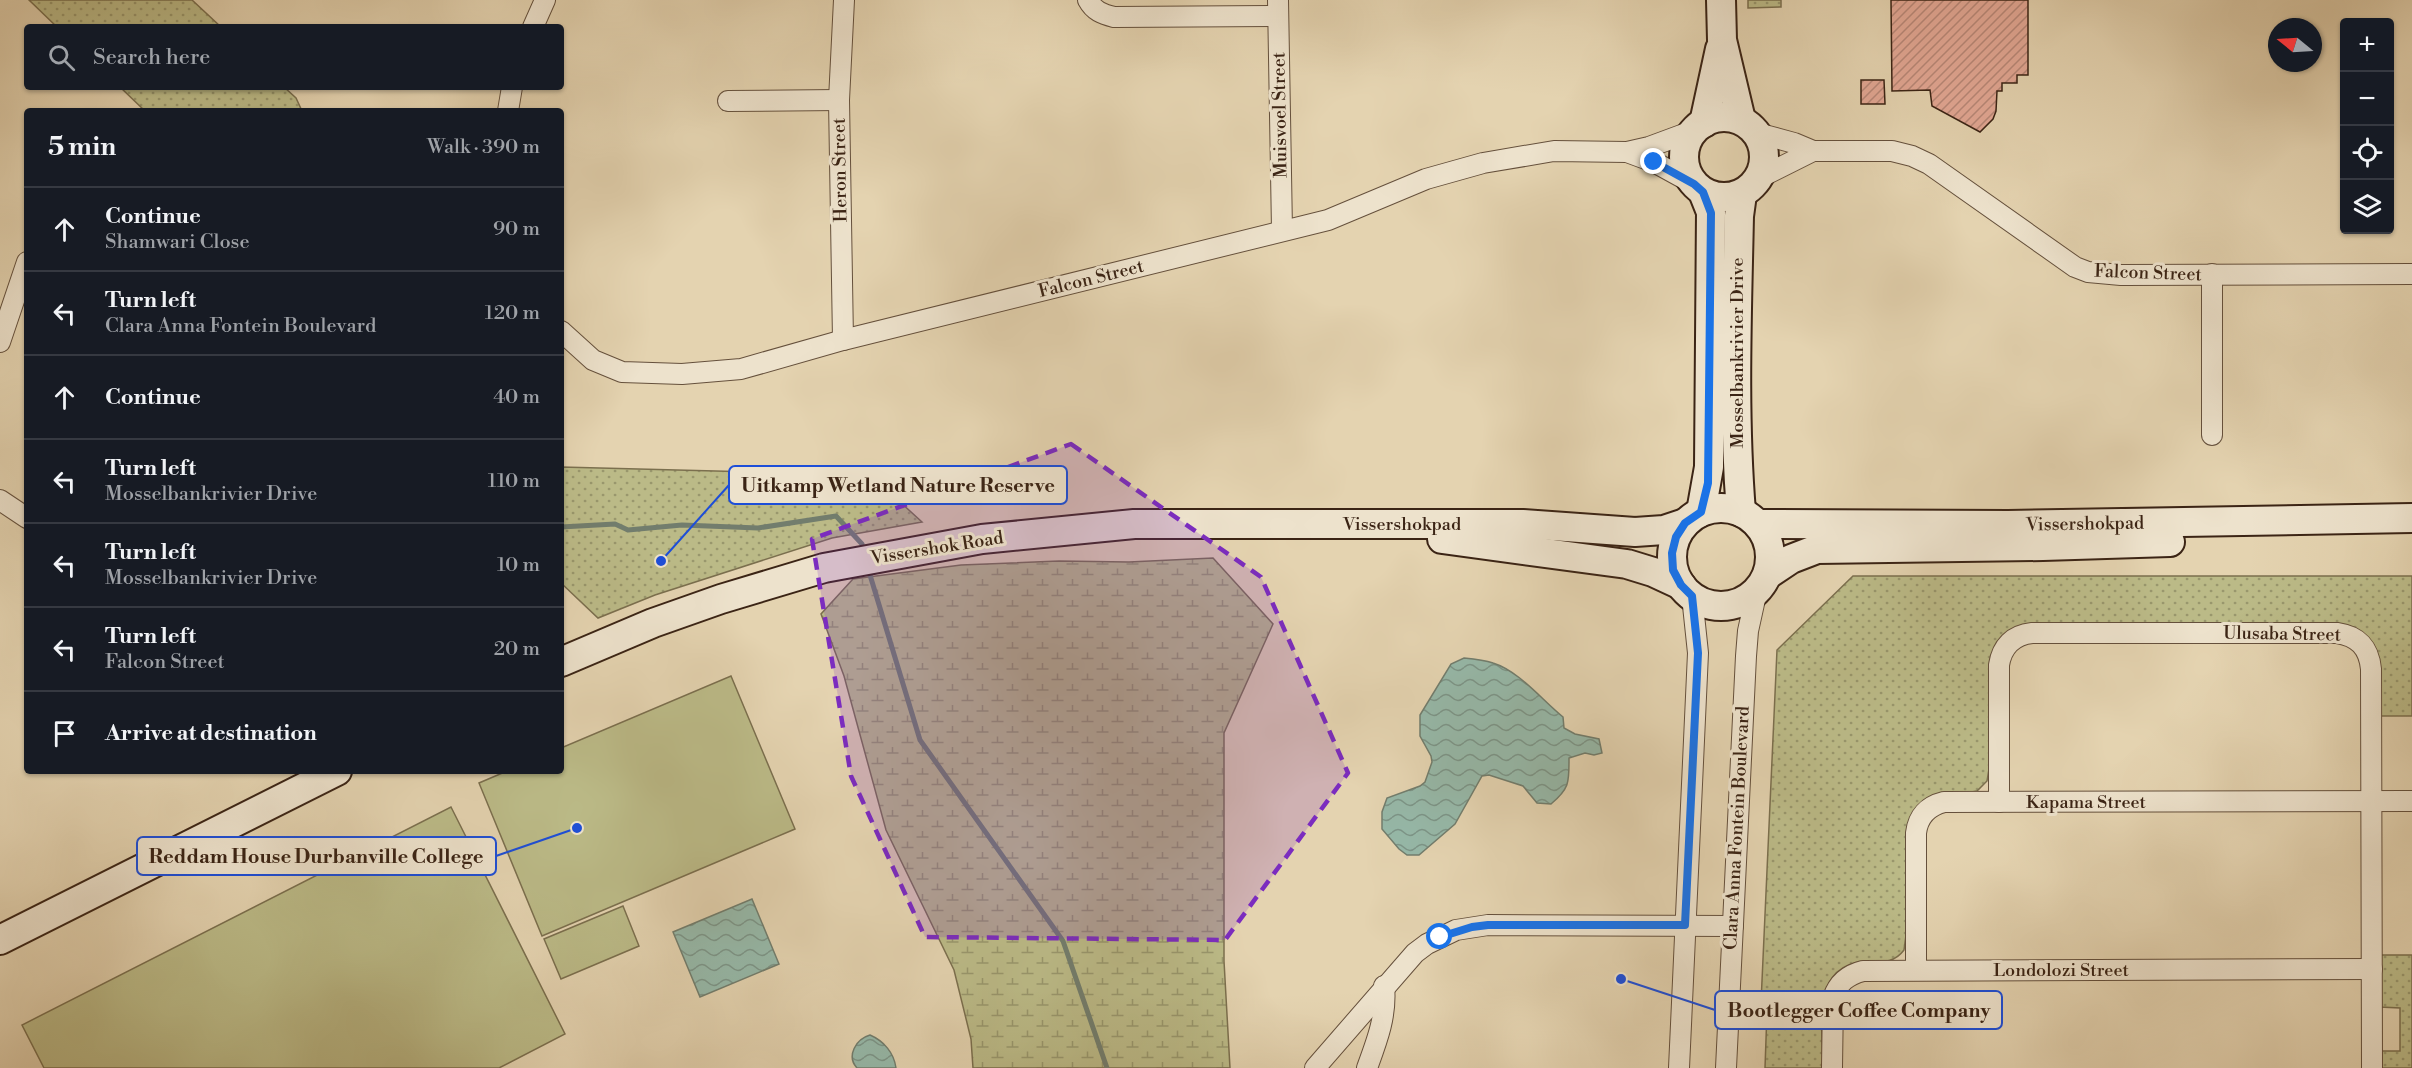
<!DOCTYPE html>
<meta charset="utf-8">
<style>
:root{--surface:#171b24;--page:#20242c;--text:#f1f3f6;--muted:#9ea1a6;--line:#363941}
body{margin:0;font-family:"Libre Bodoni",serif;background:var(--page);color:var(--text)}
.controls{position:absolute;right:18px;top:18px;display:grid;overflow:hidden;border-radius:6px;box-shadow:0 2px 4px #0004}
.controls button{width:54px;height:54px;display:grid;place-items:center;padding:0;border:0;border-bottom:2px solid var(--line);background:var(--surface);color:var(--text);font:30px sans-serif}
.compass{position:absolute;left:2268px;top:18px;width:54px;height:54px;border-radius:50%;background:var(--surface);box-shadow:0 2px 4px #0004;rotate:288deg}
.stop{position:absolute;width:18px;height:18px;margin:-14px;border:4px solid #1a73e8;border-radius:50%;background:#fff}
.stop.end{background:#1a73e8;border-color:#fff;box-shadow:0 2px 6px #0008}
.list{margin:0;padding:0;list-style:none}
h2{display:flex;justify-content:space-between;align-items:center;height:78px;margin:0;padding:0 24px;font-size:26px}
h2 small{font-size:20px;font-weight:400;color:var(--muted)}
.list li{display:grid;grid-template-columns:39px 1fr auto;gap:18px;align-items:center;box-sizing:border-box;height:84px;padding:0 24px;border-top:2px solid var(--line)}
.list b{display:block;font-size:22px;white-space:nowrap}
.list p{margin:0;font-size:20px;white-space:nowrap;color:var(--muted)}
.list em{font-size:20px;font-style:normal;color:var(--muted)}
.icon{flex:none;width:33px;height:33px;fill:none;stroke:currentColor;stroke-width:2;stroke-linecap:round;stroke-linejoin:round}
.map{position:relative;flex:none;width:2412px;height:1068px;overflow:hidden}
.search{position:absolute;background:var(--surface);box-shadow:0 2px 4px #0004;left:24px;top:24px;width:540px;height:66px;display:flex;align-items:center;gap:15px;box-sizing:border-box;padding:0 21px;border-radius:6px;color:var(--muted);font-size:22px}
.panel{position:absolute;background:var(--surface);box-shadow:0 2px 4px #0004;left:24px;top:108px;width:540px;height:666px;border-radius:6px}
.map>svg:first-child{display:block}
</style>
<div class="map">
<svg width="2412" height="1068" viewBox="0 0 2412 1068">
<defs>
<pattern id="wetland-marsh" width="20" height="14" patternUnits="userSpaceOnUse" patternTransform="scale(1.5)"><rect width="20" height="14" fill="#bbba87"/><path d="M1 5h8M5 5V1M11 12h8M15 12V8" fill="none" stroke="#99976d"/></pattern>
<pattern id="park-dots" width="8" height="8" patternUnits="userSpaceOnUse" patternTransform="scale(1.5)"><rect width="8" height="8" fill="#bbba87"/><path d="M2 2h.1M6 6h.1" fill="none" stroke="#99976d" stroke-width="1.8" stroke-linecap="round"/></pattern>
<pattern id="water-waves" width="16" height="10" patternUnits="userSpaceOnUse" patternTransform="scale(1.5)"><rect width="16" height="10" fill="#96b8a8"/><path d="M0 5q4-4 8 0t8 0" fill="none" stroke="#7c9588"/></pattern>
<pattern id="building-hatch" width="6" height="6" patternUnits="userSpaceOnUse" patternTransform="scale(1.5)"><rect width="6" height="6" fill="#e2a794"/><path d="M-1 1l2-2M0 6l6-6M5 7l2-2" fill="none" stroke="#b88878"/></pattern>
</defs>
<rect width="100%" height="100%" fill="#e4d3b0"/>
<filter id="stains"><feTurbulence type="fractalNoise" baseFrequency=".00333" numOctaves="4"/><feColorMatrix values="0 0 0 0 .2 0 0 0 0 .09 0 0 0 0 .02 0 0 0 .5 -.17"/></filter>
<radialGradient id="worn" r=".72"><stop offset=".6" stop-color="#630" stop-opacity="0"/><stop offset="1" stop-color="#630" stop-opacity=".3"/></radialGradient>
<g fill="#bbba87" stroke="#7b6f4e" stroke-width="1.5">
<path d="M731,676L795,829L542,936L479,783L507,771H561V748Z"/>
<path d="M451,807L565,1034L499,1068H44L22,1025Z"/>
<path d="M623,906L639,946L561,979L544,939Z"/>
</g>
<path fill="url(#wetland-marsh)" stroke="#7b6f4e" stroke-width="1.5" d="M1213,558L1273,624L1224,733V961L1230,1068H973L971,1039L954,970L886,830L844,676L821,614L853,579L961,565L1059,561L1129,562Z"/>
<g fill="url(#park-dots)" stroke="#7b6f4e" stroke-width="1.5">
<path d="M29,0H192L221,27H57Z"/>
<path d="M1748,0H1781V7L1748,8Z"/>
<path d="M120,87H284L296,98L302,111H145Z"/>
<path d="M561,467L837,474L899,501L922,522L832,538L655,595L598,618L561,583Z"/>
<path d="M1853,576H2412V716H2379L2367,637L2012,630L1987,781L1977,791L1924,801L1904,950C1895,962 1885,962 1871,961C1809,961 1823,1026 1823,1068H1765L1767,1011L1761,1003L1777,650Z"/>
<path d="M2380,955H2412V1068H2380V1051H2400V1008L2380,1007Z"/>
</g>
<g fill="url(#water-waves)" stroke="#727d6d" stroke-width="1.5">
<path d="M1464,658C1474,659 1484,660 1493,663C1519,671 1542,700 1563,717L1564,728L1575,734L1599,739L1602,753L1594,755L1585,753L1569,758C1569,782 1570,788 1551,804L1537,803L1523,786L1489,775L1482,776L1455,824L1419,855H1407L1399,849L1382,829V812L1387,798L1420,786L1425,782L1432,762L1431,756L1420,736V715L1451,664Z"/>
<path d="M752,899L779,964L700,997L673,932Z"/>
<path d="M870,1035C884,1041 894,1053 896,1068H857C846,1056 856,1039 870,1035Z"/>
</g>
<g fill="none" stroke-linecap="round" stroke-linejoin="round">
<g stroke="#727d6d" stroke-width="5">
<path d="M561,527L615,524L628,530L682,525L758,528L836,516L862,544"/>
<path d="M870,575L920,740L1063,941L1107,1068"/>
</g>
</g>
<g fill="url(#building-hatch)" stroke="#3b2415" stroke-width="1.5">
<path d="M1891,0H2028V75H2017V83H2002V91H1997L1996,111L1993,119L1980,132L1932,106L1930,90L1892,91Z"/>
<path d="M1861,80H1884L1885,104H1861Z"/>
</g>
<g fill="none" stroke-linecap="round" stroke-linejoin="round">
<g stroke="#65503c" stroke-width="22">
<g id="street">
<path d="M1088,0C1094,11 1102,14 1114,17L1278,16"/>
<path d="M1278,0L1282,230"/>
<path d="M533,27L545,0"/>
<path d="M728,101L839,100"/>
<path d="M508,111L512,87"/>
<path d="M1757,133L1794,143L1813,151H1892L1912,156L1929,164L2075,267L2088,272L2121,275L2412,274"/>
<path d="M1627,152L1654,162L1694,184"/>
<path d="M1759,178L1813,151"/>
<path d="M2212,274V435"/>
<path d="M561,331L593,360L622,372L682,374L741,369L843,340L1328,220L1426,179L1483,163L1554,151L1627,152L1649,147L1695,130"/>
<path d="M843,340L839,100L844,0"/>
<path d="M0,342L27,262"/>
<path d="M0,500L27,518"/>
<path d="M1999,802V665C2002,646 2013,635 2032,633H2337C2358,636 2369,648 2371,669L2372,1068"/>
<path d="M1916,970V833C1918,816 1928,806 1944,802L2412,801"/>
<path d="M1315,1068L1415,953L1427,944L1456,930L1488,925L1733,926"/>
<path d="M1367,1068C1377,1041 1387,1015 1384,986"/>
<path d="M1679,1068L1698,653L1692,596"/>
<path d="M1726,1068L1746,656L1748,631L1757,590"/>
<path d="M1832,1068L1833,998C1838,983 1847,975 1863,971L2372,969"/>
</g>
</g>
<g stroke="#3b2415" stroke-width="32">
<g id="secondary">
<path d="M1721,0L1722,40L1741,120"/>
<circle cx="1724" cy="157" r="40"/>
<path d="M1704,123L1720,49"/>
<circle cx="1721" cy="557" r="49"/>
<path d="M1701,512L1709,467L1711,212L1703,192"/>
<path d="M1741,512C1733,413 1737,314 1739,216L1742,194"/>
<path d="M1758,524L2008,525L2412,518"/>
<path d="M1442,539L1627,564L1653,572L1681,585"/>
<path d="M1767,575L1791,559L1817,549L2043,546L2170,542"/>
<path d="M561,662L653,623L721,599L824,568L982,539L1134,524H1523L1635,532L1664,530L1685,523"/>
<path d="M0,940L337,771"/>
</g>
</g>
<use href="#street" stroke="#ede2cc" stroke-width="20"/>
<use href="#secondary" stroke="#ede2cc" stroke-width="28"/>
</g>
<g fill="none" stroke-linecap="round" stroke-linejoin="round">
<path stroke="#1a73e8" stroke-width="8" d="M1440,937L1472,927L1488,925H1685L1698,653L1692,596L1681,585L1673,570L1672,553L1676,537L1685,523L1701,512L1708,483L1711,213L1703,192L1694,184L1654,162"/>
</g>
<path fill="#7b2cbf" fill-opacity="0.2" stroke="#7b2cbf" stroke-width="4.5" stroke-dasharray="12 8" stroke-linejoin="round" d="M1071,444L1261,577L1348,773L1225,940L925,937L851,776L812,539Z"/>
<g text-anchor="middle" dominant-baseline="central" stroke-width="6" stroke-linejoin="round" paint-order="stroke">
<g font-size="18" fill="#3b2415" stroke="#ede2cc">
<text transform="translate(1280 115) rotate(-91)">Muisvoel Street</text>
<text transform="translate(840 170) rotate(-91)">Heron Street</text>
<text transform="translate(2148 273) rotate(2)">Falcon Street</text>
<text transform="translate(1091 279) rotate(-14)">Falcon Street</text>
<text transform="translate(1737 353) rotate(-90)">Mosselbankrivier Drive</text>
<text x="1402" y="524">Vissershokpad</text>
<text transform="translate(2085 524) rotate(-1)">Vissershokpad</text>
<text transform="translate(937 548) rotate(-9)">Vissershok Road</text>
<text transform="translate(2282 634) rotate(1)">Ulusaba Street</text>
<text x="2086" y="802">Kapama Street</text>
<text transform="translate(1737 828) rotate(-87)">Clara Anna Fontein Boulevard</text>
<text x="2061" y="970">Londolozi Street</text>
</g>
</g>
<path fill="none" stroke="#1d4ed8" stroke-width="2" d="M661 561L729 485M577 828L496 856M1621 979L1715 1010"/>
<g fill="#1d4ed8" stroke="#ede2cc" stroke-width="2">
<circle cx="661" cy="561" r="6"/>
<circle cx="577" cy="828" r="6"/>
<circle cx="1621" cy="979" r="6"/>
</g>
<g fill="#ede2cc" stroke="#1d4ed8" stroke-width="2">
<rect x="729" y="466" width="338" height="38" rx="6"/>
<rect x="137" y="837" width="359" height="38" rx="6"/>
<rect x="1715" y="991" width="287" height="38" rx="6"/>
</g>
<g font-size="20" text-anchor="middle" font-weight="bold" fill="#3b2415">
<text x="898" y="492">Uitkamp Wetland Nature Reserve</text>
<text x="316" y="863">Reddam House Durbanville College</text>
<text x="1859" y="1017">Bootlegger Coffee Company</text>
</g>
<rect width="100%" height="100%" filter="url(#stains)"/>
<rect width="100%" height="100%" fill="url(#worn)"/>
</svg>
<div class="controls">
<button>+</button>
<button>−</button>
<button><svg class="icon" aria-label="locate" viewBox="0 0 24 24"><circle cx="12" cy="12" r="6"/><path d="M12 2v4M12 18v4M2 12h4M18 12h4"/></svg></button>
<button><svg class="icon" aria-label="layers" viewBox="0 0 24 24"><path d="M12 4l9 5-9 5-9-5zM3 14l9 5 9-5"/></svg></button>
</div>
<svg class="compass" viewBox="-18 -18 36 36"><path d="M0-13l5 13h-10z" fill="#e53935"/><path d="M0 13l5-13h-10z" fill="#9ea1a6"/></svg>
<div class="stop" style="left:1440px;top:937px"></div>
<div class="stop end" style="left:1654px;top:162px"></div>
<div class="search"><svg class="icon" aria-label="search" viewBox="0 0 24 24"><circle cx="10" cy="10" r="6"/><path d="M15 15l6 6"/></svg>Search here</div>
<section class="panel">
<h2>5 min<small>Walk · 390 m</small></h2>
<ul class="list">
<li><svg class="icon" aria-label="ahead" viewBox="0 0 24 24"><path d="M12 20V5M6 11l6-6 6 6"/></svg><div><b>Continue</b><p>Shamwari Close</p></div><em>90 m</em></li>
<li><svg class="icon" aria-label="left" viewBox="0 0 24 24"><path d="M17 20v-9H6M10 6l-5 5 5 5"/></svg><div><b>Turn left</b><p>Clara Anna Fontein Boulevard</p></div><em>120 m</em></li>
<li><svg class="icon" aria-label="ahead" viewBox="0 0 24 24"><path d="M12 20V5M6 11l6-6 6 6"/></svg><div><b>Continue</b></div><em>40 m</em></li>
<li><svg class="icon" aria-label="left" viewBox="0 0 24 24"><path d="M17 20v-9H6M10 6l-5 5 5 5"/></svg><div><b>Turn left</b><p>Mosselbankrivier Drive</p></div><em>110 m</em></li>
<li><svg class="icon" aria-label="left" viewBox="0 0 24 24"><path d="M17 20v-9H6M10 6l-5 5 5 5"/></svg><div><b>Turn left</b><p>Mosselbankrivier Drive</p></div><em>10 m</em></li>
<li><svg class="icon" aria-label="left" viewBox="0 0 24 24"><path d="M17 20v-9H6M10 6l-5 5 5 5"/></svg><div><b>Turn left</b><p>Falcon Street</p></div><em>20 m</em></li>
<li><svg class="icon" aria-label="arrive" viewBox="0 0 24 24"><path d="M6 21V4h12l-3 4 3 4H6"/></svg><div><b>Arrive at destination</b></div></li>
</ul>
</section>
</div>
